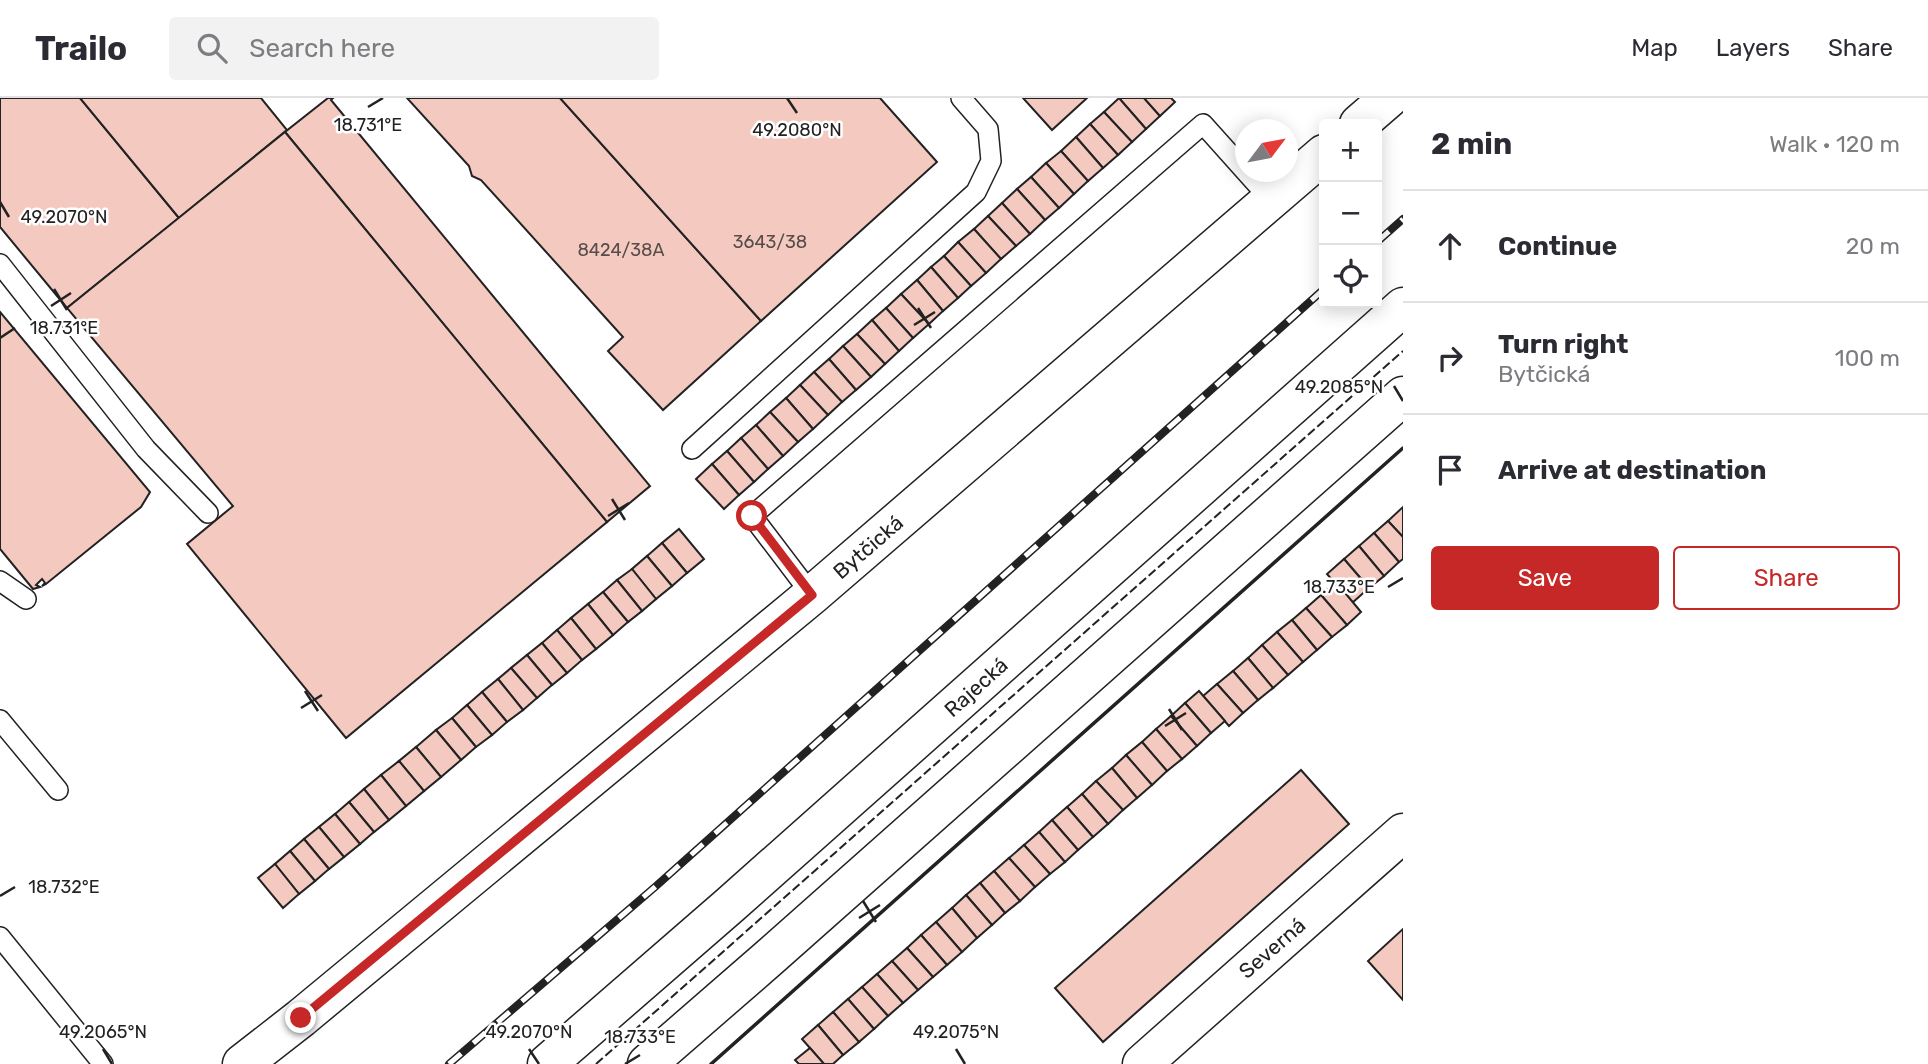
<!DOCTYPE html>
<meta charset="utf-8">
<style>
:root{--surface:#fff;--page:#f2f2f3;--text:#2b2b33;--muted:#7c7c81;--line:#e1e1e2;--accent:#c62828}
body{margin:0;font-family:Rubik,sans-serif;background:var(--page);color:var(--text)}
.controls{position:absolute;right:21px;top:21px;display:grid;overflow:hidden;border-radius:7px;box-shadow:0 4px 18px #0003}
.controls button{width:63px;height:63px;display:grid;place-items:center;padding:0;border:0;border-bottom:2px solid var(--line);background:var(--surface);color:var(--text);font:35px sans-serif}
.compass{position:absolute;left:1235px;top:21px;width:63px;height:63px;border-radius:50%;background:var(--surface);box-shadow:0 4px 18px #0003;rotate:58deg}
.stop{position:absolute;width:21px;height:21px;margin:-16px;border:5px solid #c62828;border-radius:50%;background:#fff}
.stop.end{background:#c62828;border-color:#fff;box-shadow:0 2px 7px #0008}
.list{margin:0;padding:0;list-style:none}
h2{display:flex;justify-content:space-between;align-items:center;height:91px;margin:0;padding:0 28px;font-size:30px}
h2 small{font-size:23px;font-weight:400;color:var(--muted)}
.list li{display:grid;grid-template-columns:46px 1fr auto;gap:21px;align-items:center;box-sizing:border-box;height:112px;padding:0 28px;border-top:2px solid var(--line)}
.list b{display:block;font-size:26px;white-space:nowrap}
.list p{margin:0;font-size:23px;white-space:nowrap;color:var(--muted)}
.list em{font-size:23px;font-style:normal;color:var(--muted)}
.actions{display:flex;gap:14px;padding:21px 28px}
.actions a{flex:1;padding:16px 0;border:2px solid var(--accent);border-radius:7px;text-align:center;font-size:24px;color:var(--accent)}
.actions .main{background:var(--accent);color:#fff}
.icon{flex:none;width:38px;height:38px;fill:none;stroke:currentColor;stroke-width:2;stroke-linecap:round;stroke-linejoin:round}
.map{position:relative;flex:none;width:1403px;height:966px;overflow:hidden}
header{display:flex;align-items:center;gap:42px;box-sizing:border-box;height:98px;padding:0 35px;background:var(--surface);border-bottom:2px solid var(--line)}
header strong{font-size:33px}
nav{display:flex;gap:38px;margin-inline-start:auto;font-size:24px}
.search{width:490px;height:63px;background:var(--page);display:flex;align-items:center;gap:18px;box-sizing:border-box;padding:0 24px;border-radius:7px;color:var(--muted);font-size:26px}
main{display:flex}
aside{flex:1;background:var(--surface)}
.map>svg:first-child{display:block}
</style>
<header>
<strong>Trailo</strong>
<div class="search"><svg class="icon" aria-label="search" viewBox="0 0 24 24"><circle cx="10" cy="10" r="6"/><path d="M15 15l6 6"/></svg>Search here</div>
<nav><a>Map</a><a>Layers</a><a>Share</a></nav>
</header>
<main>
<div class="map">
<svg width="1403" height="966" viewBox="0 0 1403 966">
<rect width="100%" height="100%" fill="#fff"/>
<g fill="#f3c9c0" stroke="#222" stroke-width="2">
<path d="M0,0H80L179,120L67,210L0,129Z"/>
<path d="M80,0H261L287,32L179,120Z"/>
<path d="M328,0H333L331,2L650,388L607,424L285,34Z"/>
<path d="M407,0H560L761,223L663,312L608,253L623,239L481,82L472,78L469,68Z"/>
<path d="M560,0H880L937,64L761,223Z"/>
<path d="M1023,0H1087L1052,32Z"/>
<path d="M1119,0H1144L1160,18L1146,31Z"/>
<path d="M1119,0L1146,31L1132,44L1104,14Z"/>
<path d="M1144,0H1171L1175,4L1160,18Z"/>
<path d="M1104,14L1132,44L1118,57L1090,26Z"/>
<path d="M1090,26L1118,57L1103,70L1076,39Z"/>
<path d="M285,34L607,424L346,640L187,446L233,408L67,210Z"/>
<path d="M1076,39L1103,70L1088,83L1061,53Z"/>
<path d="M1061,53L1088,83L1074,96L1046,65Z"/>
<path d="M1046,65L1074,96L1059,110L1031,79Z"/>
<path d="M1031,79L1059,110L1045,122L1017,91Z"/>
<path d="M1017,91L1045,122L1030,136L1002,105Z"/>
<path d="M1002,105L1030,136L1016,148L988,118Z"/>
<path d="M988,118L1016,148L1001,161L974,131Z"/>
<path d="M974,131L1001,161L986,175L958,144Z"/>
<path d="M958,144L986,175L971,188L944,158Z"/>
<path d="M944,158L971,188L958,200L931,169Z"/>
<path d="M931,169L958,200L943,213L917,182Z"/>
<path d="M917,182L943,213L929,226L901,196Z"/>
<path d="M901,196L929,226L913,240L886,210Z"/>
<path d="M886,210L913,240L899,253L872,222Z"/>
<path d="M0,214L150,394L141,409L46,486L42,488L45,485L42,481L36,487L40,489L33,491L0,451Z"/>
<path d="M872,222L899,253L885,266L857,236Z"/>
<path d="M857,236L885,266L871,279L843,248Z"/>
<path d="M843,248L871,279L856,292L829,261Z"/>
<path d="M829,261L856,292L842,304L814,274Z"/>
<path d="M814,274L842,304L828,317L800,287Z"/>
<path d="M800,287L828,317L813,331L786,300Z"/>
<path d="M786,300L813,331L798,344L770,314Z"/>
<path d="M770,314L798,344L783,358L756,327Z"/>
<path d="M756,327L783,358L768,371L741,340Z"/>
<path d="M741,340L768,371L754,384L727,353Z"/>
<path d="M727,353L754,384L739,397L712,366Z"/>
<path d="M712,366L739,397L724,411L696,381Z"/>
<path d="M1403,409V439L1388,423Z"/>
<path d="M1388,423L1403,439V461L1399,464L1374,435Z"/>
<path d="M679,431L704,461L687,475L662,445Z"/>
<path d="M1374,435L1399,464L1384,478L1359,448Z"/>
<path d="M662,445L687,475L672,488L647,458Z"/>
<path d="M1359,448L1384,478L1369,490L1344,461Z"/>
<path d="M647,458L672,488L656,501L632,471Z"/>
<path d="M1344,461L1369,490L1352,505L1327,476Z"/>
<path d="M632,471L656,501L642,513L617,482Z"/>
<path d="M617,482L642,513L628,524L603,494Z"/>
<path d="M1336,484L1361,514L1347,527L1321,497Z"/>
<path d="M603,494L628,524L613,537L588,506Z"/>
<path d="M1321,497L1347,527L1332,539L1306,510Z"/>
<path d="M588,506L613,537L596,551L571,520Z"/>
<path d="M1306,510L1332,539L1317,552L1292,522Z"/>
<path d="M571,520L596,551L582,562L557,532Z"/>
<path d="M1292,522L1317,552L1303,564L1277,534Z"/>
<path d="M557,532L582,562L567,575L542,545Z"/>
<path d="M1277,534L1303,564L1288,577L1262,547Z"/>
<path d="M542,545L567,575L552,587L527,557Z"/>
<path d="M1262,547L1288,577L1273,590L1248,560Z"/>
<path d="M527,557L552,587L537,600L511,570Z"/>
<path d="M1248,560L1273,590L1258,602L1233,573Z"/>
<path d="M511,570L537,600L523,612L498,581Z"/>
<path d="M1233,573L1258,602L1243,615L1217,586Z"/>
<path d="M498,581L523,612L507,624L482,594Z"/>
<path d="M1217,586L1243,615L1229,628L1203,598Z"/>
<path d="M1199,593L1225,623L1211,635L1185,605Z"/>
<path d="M482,594L507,624L492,637L467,607Z"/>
<path d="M1185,605L1211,635L1197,648L1171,618Z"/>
<path d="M467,607L492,637L476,649L452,620Z"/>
<path d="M1171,618L1197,648L1182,661L1156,631Z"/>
<path d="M452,620L476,649L461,662L436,632Z"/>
<path d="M1156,631L1182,661L1167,673L1142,644Z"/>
<path d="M436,632L461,662L441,679L416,649Z"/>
<path d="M1142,644L1167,673L1152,687L1126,657Z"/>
<path d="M416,649L441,679L424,693L399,663Z"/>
<path d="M1126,657L1152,687L1137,700L1112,670Z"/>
<path d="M399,663L424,693L406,708L381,677Z"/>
<path d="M1112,670L1137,700L1123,712L1096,683Z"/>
<path d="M1301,672L1349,726L1103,944L1055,890Z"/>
<path d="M381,677L406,708L389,722L364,691Z"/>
<path d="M1096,683L1123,712L1108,726L1082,696Z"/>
<path d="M364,691L389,722L374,734L349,704Z"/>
<path d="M1082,696L1108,726L1093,739L1067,709Z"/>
<path d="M349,704L374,734L360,746L335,716Z"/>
<path d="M1067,709L1093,739L1078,752L1052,722Z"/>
<path d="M335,716L360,746L344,759L319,729Z"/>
<path d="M1052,722L1078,752L1065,764L1039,734Z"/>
<path d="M319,729L344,759L329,771L304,741Z"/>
<path d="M1039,734L1065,764L1050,776L1024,747Z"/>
<path d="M304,741L329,771L315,783L290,753Z"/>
<path d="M1024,747L1050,776L1035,789L1009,760Z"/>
<path d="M290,753L315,783L299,796L275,766Z"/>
<path d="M1009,760L1035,789L1020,803L994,773Z"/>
<path d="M275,766L299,796L283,810L258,780Z"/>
<path d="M994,773L1020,803L1005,815L980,785Z"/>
<path d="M980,785L1005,815L992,827L966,797Z"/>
<path d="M966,797L992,827L977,840L952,810Z"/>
<path d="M952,810L977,840L962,854L936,824Z"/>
<path d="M936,824L962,854L947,867L921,837Z"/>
<path d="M1403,831V902L1368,863Z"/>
<path d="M921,837L947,867L933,879L907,850Z"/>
<path d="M907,850L933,879L918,892L892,863Z"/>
<path d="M892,863L918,892L903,905L877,876Z"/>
<path d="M877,876L903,905L888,918L862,889Z"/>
<path d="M862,889L888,918L874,931L848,901Z"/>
<path d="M848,901L874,931L859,944L833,914Z"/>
<path d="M833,914L859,944L843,957L818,927Z"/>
<path d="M818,927L843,957L833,966H824L802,941Z"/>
<path d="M810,950L824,966H799L795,962Z"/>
</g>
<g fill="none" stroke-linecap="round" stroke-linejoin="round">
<g stroke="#222" stroke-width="22">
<g id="service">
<path d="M0,166L146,351L208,415"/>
<path d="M692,351L976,94L991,63L988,31L961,0"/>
<path d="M0,483L26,501"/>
<path d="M812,497L752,418L1203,26L1271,102"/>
<path d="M0,622L58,692"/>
<path d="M0,839L103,966"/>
</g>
</g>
<g stroke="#222" stroke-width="41">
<g id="minor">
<path d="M1359,26L1389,0"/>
<path d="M242,966L301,920L812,497L1324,56"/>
<path d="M1142,966L1403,735"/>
</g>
</g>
<g stroke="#222" stroke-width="41">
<g id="primary">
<path d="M547,966L730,807L1403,209"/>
<path d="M647,966L770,859L1403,298"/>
</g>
</g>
<use href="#service" stroke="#fff" stroke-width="19"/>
<use href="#minor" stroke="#fff" stroke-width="38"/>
<use href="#primary" stroke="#fff" stroke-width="38"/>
<g stroke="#222" stroke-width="8">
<g id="rail">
<path d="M1377,144L1403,121"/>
<path d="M449,966L655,789L1324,191"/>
</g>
</g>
<use href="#rail" stroke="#fff" stroke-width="5" stroke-dasharray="16" stroke-linecap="butt"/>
<path stroke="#222" stroke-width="2" stroke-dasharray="9 3.5" stroke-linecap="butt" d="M596,966L1403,253"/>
<path stroke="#222" stroke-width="3.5" d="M711,966L1403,350"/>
</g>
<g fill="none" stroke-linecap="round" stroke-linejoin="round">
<path stroke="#c62828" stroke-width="9" d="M301,920L812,497L752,418"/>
</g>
<path fill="none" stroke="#222" stroke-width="2.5" d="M787,0L797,15M368,9L383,0M0,104L9,119M54,191L67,212M51,208L71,195M918,210L931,230M914,227L935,214M0,240L15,230M1394,288L1403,303M612,401L625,422M608,418L629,405M1388,489L1403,480M305,593L318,613M301,610L322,597M1169,611L1182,632M1165,628L1186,615M0,798L15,789M863,803L876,824M859,820L880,807M103,951L112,966M529,951L539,966M956,951L965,966M625,966L640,957"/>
<g text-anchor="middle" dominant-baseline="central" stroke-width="5" stroke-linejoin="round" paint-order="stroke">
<g font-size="18" fill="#564c4a">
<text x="770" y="144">3643/38</text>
<text x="621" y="152">8424/38A</text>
</g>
<g font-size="21" fill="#222" stroke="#fff">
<text transform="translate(868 449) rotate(-41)">Bytčická</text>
<text transform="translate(976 589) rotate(-42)">Rajecká</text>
<text transform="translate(1272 850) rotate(-41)">Severná</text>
</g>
</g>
<g font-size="18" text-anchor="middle" fill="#222" stroke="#fff" stroke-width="5" stroke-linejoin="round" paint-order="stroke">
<text x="368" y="33">18.731°E</text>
<text x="797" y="38">49.2080°N</text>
<text x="64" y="125">49.2070°N</text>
<text x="64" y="236">18.731°E</text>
<text x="1339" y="295">49.2085°N</text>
<text x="1339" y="495">18.733°E</text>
<text x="64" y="795">18.732°E</text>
<text x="103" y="940">49.2065°N</text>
<text x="529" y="940">49.2070°N</text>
<text x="956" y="940">49.2075°N</text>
<text x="640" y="945">18.733°E</text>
</g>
</svg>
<div class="controls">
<button>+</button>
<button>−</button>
<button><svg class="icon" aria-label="locate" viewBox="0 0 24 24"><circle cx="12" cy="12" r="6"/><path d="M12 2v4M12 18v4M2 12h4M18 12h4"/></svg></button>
</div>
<svg class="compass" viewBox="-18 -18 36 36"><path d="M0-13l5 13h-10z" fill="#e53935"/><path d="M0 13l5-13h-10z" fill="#7c7c81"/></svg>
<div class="stop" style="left:752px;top:418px"></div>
<div class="stop end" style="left:301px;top:920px"></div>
</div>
<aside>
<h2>2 min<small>Walk · 120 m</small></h2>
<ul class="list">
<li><svg class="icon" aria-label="ahead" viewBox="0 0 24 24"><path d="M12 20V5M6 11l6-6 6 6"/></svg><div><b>Continue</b></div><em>20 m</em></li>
<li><svg class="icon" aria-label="right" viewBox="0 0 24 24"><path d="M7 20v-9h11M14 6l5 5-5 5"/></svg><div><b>Turn right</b><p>Bytčická</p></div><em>100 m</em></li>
<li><svg class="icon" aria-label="arrive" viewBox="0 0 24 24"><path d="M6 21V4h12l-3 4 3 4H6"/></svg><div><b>Arrive at destination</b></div></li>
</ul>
<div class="actions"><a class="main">Save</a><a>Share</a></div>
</aside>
</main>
